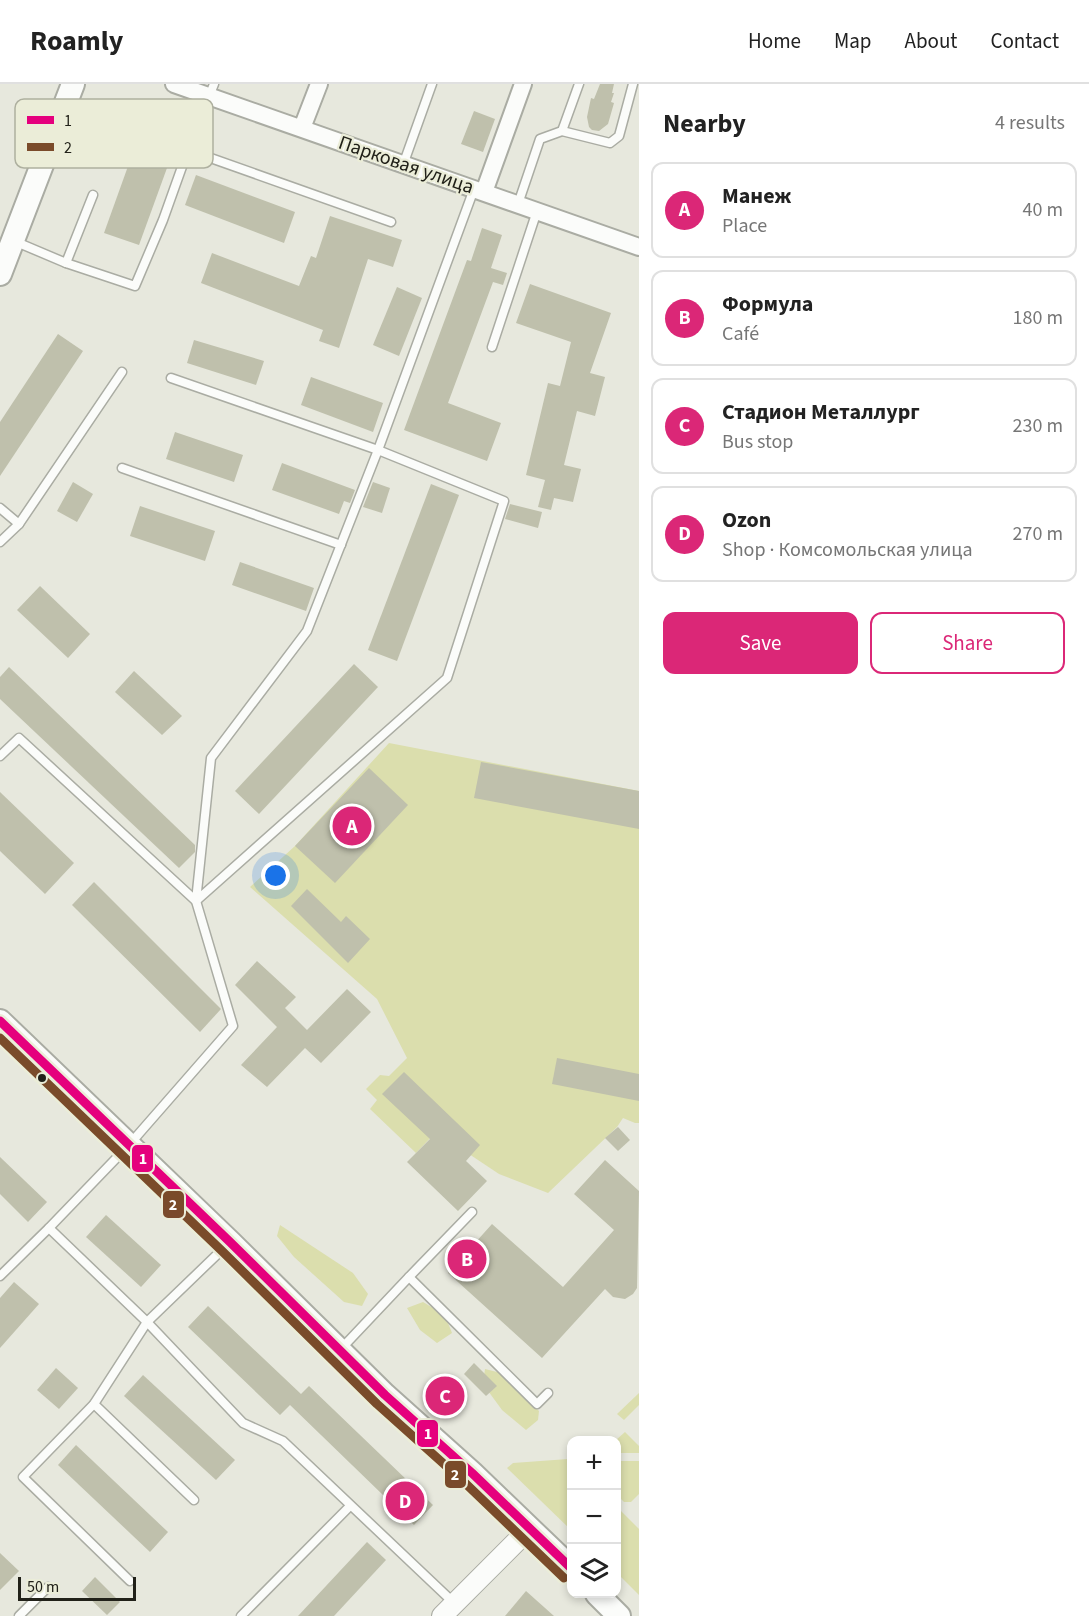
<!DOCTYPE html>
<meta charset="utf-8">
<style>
:root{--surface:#fff;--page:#f2f2f2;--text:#222;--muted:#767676;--line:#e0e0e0;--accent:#db2777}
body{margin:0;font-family:"Source Sans 3",sans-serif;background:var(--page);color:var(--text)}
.controls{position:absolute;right:18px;bottom:18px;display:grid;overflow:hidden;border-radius:12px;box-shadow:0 3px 9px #0003}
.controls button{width:54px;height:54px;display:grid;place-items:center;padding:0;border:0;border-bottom:2px solid var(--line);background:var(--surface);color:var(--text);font:30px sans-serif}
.scale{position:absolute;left:18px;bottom:15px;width:118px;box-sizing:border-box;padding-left:6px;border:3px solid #212119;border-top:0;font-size:16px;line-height:21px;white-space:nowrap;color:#212119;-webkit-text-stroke:4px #ebedd8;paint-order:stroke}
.you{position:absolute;left:276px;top:792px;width:21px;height:21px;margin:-15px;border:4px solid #fff;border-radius:50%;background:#1a73e8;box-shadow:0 0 0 9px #1a73e833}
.badge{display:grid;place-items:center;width:39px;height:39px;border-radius:50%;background:var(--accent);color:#fff;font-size:20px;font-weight:700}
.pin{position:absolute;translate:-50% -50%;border:3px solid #fff;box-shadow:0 2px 6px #0006}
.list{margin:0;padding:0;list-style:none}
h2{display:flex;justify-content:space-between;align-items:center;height:78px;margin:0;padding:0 24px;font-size:26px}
h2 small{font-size:20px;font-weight:400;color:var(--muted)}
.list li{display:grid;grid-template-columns:39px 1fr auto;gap:18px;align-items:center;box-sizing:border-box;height:96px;margin:0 12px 12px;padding:0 12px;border:2px solid var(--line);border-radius:12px}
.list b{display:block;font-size:22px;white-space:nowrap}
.list p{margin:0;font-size:20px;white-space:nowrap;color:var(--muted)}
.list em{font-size:20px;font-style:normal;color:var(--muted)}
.actions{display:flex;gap:12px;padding:18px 24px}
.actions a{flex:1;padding:14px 0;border:2px solid var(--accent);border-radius:12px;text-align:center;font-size:21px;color:var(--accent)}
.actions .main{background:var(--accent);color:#fff}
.icon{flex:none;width:33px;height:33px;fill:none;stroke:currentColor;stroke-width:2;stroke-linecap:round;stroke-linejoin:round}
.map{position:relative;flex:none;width:639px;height:1532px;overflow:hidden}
header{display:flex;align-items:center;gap:36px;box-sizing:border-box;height:84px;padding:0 30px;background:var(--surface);border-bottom:2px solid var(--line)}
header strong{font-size:28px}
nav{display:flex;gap:33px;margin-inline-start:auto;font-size:21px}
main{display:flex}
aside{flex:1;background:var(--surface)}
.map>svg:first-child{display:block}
</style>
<header>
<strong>Roamly</strong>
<nav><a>Home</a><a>Map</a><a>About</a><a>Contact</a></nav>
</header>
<main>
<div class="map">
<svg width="639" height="1532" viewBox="0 0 639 1532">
<rect width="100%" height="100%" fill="#e7e8dd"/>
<g fill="#dbdead">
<path d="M389,659L639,707V1039H635L623,1034L617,1043L548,1109L499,1090L436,1048L416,1069L370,1025L377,1016L366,1005L380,991L389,992L407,974L377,915L250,803L295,762Z"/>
<path d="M280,1141L353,1189L368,1210L362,1222L344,1218L294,1173L277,1152Z"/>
<path d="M423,1218C440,1228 446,1231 452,1249L437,1259L420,1246L407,1224Z"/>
<path d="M485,1285L501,1289L539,1327L538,1336L526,1346L502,1326L483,1300Z"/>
<path d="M639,1309V1321L624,1336L617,1330Z"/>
<path d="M625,1348L639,1362V1369H617L616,1356Z"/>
<path d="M568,1375L571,1379V1446L507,1384L513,1379Z"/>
<path d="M616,1377H639V1410L631,1418H624L617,1411Z"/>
<path d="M617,1423L639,1445V1511L617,1489Z"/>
</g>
<g fill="#bfc0ac">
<path d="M600,0H614L612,9H614L611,18L614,19L608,40L599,47L592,46L589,43L587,33L591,14L594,15Z"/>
<path d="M474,27L495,35L483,68L461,60Z"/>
<path d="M136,60L171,73L139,161L104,149Z"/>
<path d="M196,91L295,128L284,159L185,121Z"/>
<path d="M330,132L402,156L393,183L368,175L339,264L319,257L323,246L201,199L212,169L299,202L311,172L316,174Z"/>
<path d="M482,144L502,151L491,184L507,189L503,201L493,198L448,319L501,339L487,377L404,346L467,176L471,177Z"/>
<path d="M530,200L611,229L590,289L605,293L595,332L577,327L564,381L581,385L573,418L554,414L551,426L538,423L545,396L526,391L548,299L560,302L571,258L516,239Z"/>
<path d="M397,203L422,214L399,272L373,261Z"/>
<path d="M58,250L83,267L0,392V338Z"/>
<path d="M194,256L264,277L256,301L187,279Z"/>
<path d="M311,293L383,319L373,348L301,321Z"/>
<path d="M175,348L243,371L234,398L166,375Z"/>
<path d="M282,379L355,406L350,419L344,417L339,430L272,406Z"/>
<path d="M73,398L93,410L77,438L57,427Z"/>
<path d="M373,398L390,404L382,429L363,423Z"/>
<path d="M431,400L459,411L397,577L368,566Z"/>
<path d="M510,420L542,428L538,444L505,435Z"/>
<path d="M140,422L215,447L205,477L130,452Z"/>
<path d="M240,478L314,504L306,527L232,501Z"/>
<path d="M40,502L90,550L68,574L17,526Z"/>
<path d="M354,580L378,603L259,730L235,707Z"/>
<path d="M9,583L195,761V768L179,784L0,615V593Z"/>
<path d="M134,587L182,632L162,651L115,608Z"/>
<path d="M481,678L639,707V745L474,714Z"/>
<path d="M369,684L408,721L335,799L295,762Z"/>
<path d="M0,708L74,779L45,810L0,767Z"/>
<path d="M94,798L221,925L200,948L72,821Z"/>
<path d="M307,805L341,838L346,832L370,855L348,879L291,822Z"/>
<path d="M257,877L296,913L285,924L307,946L347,905L371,928L321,979L305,964L267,1003L241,981L277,943L235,901Z"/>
<path d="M557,974L639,990V1017L552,1000Z"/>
<path d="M404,988L480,1061L466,1077L487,1097L458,1127L407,1078L430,1055L382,1010Z"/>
<path d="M618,1043L630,1056L618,1067L605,1054Z"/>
<path d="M0,1073L47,1118L28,1138L0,1110Z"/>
<path d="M605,1076L639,1107L637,1204L633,1210L625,1215L613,1213L605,1205L542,1274L448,1189L492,1140L563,1203L614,1146L574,1110Z"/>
<path d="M106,1131L161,1181L141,1203L86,1153Z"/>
<path d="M14,1198L39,1220L0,1264V1214Z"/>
<path d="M208,1222L301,1310L309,1302L433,1421L414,1441L290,1321L280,1331L188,1243Z"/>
<path d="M474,1279L497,1302L486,1312L464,1290Z"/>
<path d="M56,1284L78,1304L59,1325L37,1306Z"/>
<path d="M143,1291L235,1376L216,1396L124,1312Z"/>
<path d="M76,1361L168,1448L150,1468L58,1381Z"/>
<path d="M367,1458L386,1476L334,1532H298Z"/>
<path d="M0,1469L19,1487L0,1506Z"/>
<path d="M95,1493L120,1518L107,1531L82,1507Z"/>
<path d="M526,1507L554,1532H505Z"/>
</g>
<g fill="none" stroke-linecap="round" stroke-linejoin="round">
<g stroke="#aaaca3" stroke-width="11">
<g id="service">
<path d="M66,21L188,66L214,0"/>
<path d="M562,47L579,0"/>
<path d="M403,81L432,0"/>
<path d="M518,120L540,55L562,47L610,59L619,52L633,0"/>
<path d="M14,157L66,179L135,202L163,136L188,66L391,138"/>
<path d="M66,179L93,111"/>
<path d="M492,263L537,127"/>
<path d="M171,294L378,366L474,105"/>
<path d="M378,366L504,417L447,594L196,817L211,674L307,547Z"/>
<path d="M122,384L341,461"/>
<path d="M0,424L19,440L0,458"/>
<path d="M19,440L122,288"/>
<path d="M0,672L19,654L196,817L233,942L129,1061L49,1144L0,1192"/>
<path d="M49,1144L147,1238L228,1160"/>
<path d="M409,1193L472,1128"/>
<path d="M340,1266L409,1193L537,1320L548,1309"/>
<path d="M94,1320L194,1416"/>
<path d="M130,1497L23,1393L94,1320L147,1238L243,1339L283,1357L454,1519"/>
<path d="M19,1532L48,1503"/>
<path d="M241,1532L350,1422"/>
</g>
</g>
<g stroke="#aaaca3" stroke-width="20">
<g id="minor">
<path d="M174,0L639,163"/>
<path d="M302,44L319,0"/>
<path d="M484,108L523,0"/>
</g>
</g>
<g stroke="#aaaca3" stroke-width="22">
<path id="tertiary" d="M442,1532L530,1444"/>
</g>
<g stroke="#aaaca3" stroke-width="26">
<g id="secondary">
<path d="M0,190L73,0"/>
<path d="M0,937L230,1158L385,1311L472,1389L572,1485"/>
<path d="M597,1510L619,1532"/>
</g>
</g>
<use href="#service" stroke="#fbfcfa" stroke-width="8"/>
<use href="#minor" stroke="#fbfcfa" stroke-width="16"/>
<use href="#tertiary" stroke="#fbfcfa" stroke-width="20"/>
<use href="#secondary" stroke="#fbfcfa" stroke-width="22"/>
<g stroke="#ebedd8" stroke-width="14">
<path id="bus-1" d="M0,937L230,1158L385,1311L472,1389L572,1485"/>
</g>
<g stroke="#ebedd8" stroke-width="14">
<path id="bus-2" d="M0,954L222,1167L377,1320L464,1398L564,1494"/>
</g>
<use href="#bus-1" stroke="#e5007d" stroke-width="9"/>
<use href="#bus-2" stroke="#7a4b2a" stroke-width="9"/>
</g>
<circle fill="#212119" stroke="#ebedd8" stroke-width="2" cx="42" cy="994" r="5"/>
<g text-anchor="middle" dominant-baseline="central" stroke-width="4.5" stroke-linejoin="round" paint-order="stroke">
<g font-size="20" fill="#212119" stroke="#ebedd8">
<text transform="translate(406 81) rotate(19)">Парковая улица</text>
</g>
</g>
<rect x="15" y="15" width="198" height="69" rx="9" fill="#ebedd8" stroke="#aeb09f" stroke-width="1.5"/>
<rect x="27" y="32" width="27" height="8" fill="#e5007d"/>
<rect x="27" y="59" width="27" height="8" fill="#7a4b2a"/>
<g font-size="16" fill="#212119">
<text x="64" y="42">1</text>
<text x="64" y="69">2</text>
</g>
<g stroke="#ebedd8" stroke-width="2">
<rect x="131" y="1060" width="23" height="29" rx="6" fill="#e5007d"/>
<rect x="162" y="1106" width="23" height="29" rx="6" fill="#7a4b2a"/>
<rect x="416" y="1335" width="23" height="29" rx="6" fill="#e5007d"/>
<rect x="444" y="1376" width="23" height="29" rx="6" fill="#7a4b2a"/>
</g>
<g font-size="16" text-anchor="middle" font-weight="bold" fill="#fff">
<text x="143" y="1080">1</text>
<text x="173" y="1126">2</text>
<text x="428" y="1355">1</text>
<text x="455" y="1396">2</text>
</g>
</svg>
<div class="controls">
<button>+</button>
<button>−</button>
<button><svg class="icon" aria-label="layers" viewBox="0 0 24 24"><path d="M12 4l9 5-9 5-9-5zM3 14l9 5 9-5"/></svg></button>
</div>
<div class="scale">50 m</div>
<div class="you"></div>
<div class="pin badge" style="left:352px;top:742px">A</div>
<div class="pin badge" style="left:467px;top:1175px">B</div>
<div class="pin badge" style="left:445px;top:1312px">C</div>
<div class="pin badge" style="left:405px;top:1417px">D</div>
</div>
<aside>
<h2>Nearby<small>4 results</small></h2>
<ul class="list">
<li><span class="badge">A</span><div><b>Манеж</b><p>Place</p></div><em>40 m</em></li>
<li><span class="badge">B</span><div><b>Формула</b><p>Café</p></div><em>180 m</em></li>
<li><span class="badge">C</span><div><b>Стадион Металлург</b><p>Bus stop</p></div><em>230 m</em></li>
<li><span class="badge">D</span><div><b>Ozon</b><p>Shop · Комсомольская улица</p></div><em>270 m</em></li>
</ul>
<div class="actions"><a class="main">Save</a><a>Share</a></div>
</aside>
</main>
